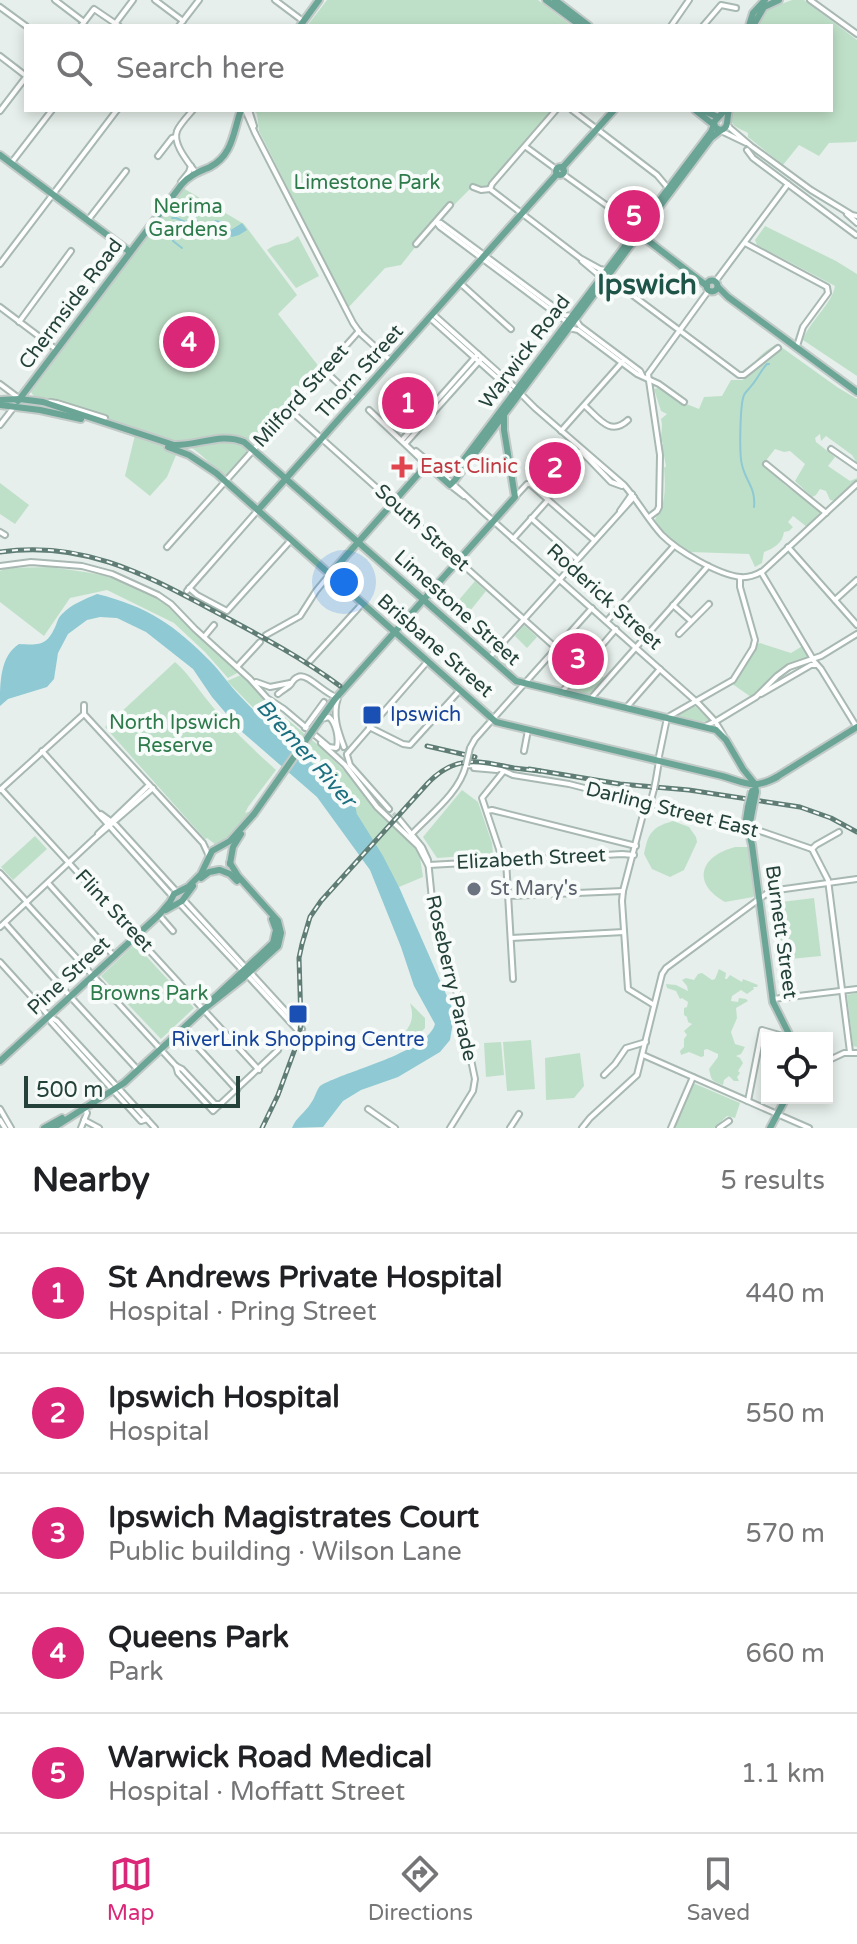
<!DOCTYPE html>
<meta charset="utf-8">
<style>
:root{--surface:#fff;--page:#f6f6f6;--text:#202124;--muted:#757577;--line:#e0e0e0;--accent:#db2777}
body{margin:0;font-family:"Varela Round",sans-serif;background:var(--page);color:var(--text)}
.controls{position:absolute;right:24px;bottom:24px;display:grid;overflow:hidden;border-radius:0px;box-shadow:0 4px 12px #0003}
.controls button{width:72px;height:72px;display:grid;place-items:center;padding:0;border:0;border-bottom:2px solid var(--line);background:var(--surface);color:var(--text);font:40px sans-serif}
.scale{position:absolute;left:24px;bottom:20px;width:216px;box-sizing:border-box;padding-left:8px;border:4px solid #24423a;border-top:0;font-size:22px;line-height:28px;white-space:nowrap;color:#24423a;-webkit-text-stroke:6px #f7fbf9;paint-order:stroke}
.you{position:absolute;left:344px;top:582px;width:28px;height:28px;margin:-20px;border:6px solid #fff;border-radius:50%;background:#1a73e8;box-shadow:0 0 0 12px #1a73e833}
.badge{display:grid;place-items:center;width:52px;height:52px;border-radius:50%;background:var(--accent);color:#fff;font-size:26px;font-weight:700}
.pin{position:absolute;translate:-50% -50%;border:4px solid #fff;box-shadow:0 2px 8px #0006}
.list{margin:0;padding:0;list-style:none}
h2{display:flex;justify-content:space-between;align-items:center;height:104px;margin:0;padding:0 32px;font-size:34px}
h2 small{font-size:26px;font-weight:400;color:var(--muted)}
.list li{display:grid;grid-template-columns:52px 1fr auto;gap:24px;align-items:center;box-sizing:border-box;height:120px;padding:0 32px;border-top:2px solid var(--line)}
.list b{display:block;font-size:30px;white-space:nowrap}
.list p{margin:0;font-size:26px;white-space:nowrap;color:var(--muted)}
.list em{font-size:26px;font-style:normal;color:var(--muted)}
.icon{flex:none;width:44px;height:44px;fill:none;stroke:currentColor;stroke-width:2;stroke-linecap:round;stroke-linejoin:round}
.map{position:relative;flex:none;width:857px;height:1128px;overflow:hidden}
.search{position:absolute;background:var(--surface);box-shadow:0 4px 12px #0003;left:24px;right:24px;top:24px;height:88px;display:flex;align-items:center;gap:20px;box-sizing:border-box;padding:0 28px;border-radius:0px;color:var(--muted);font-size:30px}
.sheet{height:704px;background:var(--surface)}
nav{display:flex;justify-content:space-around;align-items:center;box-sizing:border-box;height:112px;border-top:2px solid var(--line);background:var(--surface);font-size:22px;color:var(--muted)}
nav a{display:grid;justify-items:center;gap:4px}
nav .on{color:var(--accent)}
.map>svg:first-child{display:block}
</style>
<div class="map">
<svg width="857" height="1128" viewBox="0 0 857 1128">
<rect width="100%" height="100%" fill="#e6efeb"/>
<g fill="#bfe0c8">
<path d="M327,0H538L572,26H307Z"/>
<path d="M792,0H804L857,40V140L856,142L829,143L819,156L799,145L783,165L748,137V133C735,126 729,127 732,110H831V26H756L768,9Z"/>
<path d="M253,110H552L485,189L473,186L452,207L449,204L416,241L417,245L401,265L385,268L348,308L259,131L257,114Z"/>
<path d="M183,188L244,224L297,295L278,314L320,368L226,476C211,467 196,446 181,443L167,477L150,496L125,476L136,431L35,398L31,392Z"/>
<path d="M765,226L836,261L857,274V376L803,340C810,320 831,306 835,286L757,245L755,240Z"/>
<path d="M298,236L319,276L296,288L267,250C279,241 286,247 298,236Z"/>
<path d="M777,344L837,387L857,399V463L852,455L826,436L821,441L820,434L815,438L816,442L835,457L828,466L850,481L857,478V482L835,501L830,500L826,491L820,489L816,495L812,497L795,481L805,464L790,451L784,452L775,449L764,463L765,466L777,476L786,486L810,501L821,511L807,527L793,516L788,522L793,527L789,531L784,532C782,544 774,548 764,552L762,563L755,567L749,554L690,552L675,542L660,528L655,520C656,516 659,513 661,509C666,497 665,481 664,468L666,466L662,446L663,443L661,440C661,433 663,425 661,419L667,414L661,411L654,389L661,387L684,403L699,409L704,397L722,396L731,380H743C754,363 756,356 777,344Z"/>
<path d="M0,483L29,505L15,524L0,514Z"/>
<path d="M50,567C76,571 103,573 128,583C172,601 205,641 239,672L228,678L205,652L174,623L107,590L70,598L44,636L0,602V571L6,568Z"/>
<path d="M475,581L486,591L470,611L458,601Z"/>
<path d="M524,625L537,637L527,648L515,636Z"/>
<path d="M760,643L791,653L804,645L810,656L781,670L751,697L731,683L756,645Z"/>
<path d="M506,646L518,656L507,669L495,658Z"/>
<path d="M175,662C189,674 197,688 208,701C229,727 252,748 276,770L248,807L245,813L251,811L239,827L236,828V830L226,842H219V844L216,845L207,838L205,839L105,727Z"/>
<path d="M587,663L604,678L588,695L564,689Z"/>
<path d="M241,675L258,691L264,700L318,745L355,781L381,814L410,841L419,851L423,877L399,887L357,814L354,805L349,799L343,798L312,764L284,739L227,681Z"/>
<path d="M694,706L696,707L710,721L701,722L677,716Z"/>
<path d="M462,790L478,802L492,843L493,854L437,858L423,837Z"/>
<path d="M673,821L689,827L696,837L697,842L684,870L670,877L652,869L644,854C648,833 652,827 673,821Z"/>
<path d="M35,836L47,849L13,880L1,867Z"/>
<path d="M735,847H748L754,895L753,897L725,902C691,883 700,856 735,847Z"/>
<path d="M814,898L821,956L780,960L773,903Z"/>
<path d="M135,944L194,1008L161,1039L101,976Z"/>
<path d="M719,969L726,973L725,979H727L730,975L742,982L743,979L758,985L757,987H753L754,989L747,994L741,990L732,996L731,1001L738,1002L739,998L746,999L748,1001L736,1008L737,1018L731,1032L735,1044L745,1047L741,1054L736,1056L740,1058L743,1063L738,1071L740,1073L737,1077L739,1081H734L729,1076L724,1080L723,1085C711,1080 712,1082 709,1069L718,1057V1054L707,1049L704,1050V1056L701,1057L689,1052L681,1055L680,1051L684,1047V1039L687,1035L684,1031L692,1024L688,1022L687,1017L684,1015V1008L687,1007L688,1002L682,998L680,999L676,991L667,988L666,984L676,985L688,991L687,986L682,980L686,978L694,980L698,974L702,973L712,980L715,979Z"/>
<path d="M857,993V1047L853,1046L847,995Z"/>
<path d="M410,1003L425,1018V1028L419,1034L399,1042C408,1026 416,1023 410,1003Z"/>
<path d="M531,1040L535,1089L507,1091L503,1042Z"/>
<path d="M501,1042L504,1075L486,1077L484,1043Z"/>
<path d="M580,1053L584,1086L574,1098L546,1100L545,1058Z"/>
<path d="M693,1083L740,1103L735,1118L727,1116L714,1128H675Z"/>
</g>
<g fill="#8ec9d4">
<path d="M215,220L225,222L231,230L242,223L247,230L239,235L232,237L222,232L219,238L214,239L209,233Z"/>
<path d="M97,594C147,606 176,626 211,662C221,672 229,685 239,695C258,716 280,734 302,753C317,767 329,783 343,797L349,799L355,805L357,814L383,856L399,887L453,1010V1022L450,1040L440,1052L398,1077L361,1090L343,1101L323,1127L292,1128C296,1117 305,1113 311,1103C315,1098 316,1091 320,1086C324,1083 332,1080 337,1078C360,1068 429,1049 435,1024L414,986L401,947L370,870L317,797L241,731L212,697L193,669L146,632L117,618L100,617L87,620L68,634L58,653L54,679L47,687L8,699L0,706C0,683 0,656 19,644C40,645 47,646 56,625C58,620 58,618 62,614C72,604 85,599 97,594Z"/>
</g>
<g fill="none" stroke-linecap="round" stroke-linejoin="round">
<g stroke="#8ec9d4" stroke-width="2">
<path d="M172,218H176L185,222L194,220L210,228"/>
<path d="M175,231L173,241L182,248"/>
<path d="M167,232L178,230L190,233L198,225"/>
<path d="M754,507C756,488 746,482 742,465C739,454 740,404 744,395C746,391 750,388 752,385C758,378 761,370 767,364H769"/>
<path d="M310,757L323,769"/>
</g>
<path stroke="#bfccc8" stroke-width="4" stroke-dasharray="4 2" stroke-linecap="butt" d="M389,809L399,819"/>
<g stroke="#a8b8b2" stroke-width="8">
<g id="minor">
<path d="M55,0L84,22"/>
<path d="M155,0L183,21"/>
<path d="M275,0L303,21"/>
<path d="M810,0L857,34"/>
<path d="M0,7L26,26"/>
<path d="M115,24L133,0"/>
<path d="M81,26L94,9L119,26"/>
<path d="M179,26L199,0"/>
<path d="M671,26L689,0"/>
<path d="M703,26L721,5L736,8"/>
<path d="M0,56L26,76"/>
<path d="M193,110C188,116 180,124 177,131C172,144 189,163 196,173"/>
<path d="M245,110L255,133L353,323L360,333L391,361"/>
<path d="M249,110L254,126"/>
<path d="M572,110L657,175L668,188"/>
<path d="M0,111L26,77"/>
<path d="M727,124L730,128L751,146L811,190L852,215L857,216"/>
<path d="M721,131L746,143"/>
<path d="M526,147L556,169"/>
<path d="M747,150L753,158L856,235"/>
<path d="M158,156L172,138L176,137"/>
<path d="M12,162L52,110"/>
<path d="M563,174L638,228"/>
<path d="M181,182L189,172L191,166"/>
<path d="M473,187L481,190L490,189"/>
<path d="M490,189L580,258L600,269L605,270"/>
<path d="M490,189L492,184L556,110"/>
<path d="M615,214L635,231"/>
<path d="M847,214L857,223"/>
<path d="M88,220L126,171"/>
<path d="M436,222L440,227L567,322"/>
<path d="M436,222L441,223L565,315L571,316"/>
<path d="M745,243L827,287L828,293L803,327L797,346"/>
<path d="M416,244L450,205"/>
<path d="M582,261L601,277"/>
<path d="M0,264L117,110"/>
<path d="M607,276L739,375H744L778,348"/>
<path d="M715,282L788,184"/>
<path d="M460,283L511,329"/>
<path d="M0,307L57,350"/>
<path d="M433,314L517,389"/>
<path d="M430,318L514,393"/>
<path d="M576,320L580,326L640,371L642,375"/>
<path d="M19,322L71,251"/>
<path d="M569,328L578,330L637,374L659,384L684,402"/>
<path d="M324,370L356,400"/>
<path d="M0,384L20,399"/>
<path d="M520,393L535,408L624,485C638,501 648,520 662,535C678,551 717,574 740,577C748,578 756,575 763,571L857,484"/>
<path d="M50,402L57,403L105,418"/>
<path d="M585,406C599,418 610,437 628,420"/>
<path d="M291,407L293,413L556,648"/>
<path d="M369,410L427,465"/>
<path d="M0,425L14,407"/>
<path d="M561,431L624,360"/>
<path d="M402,440L478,354"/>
<path d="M406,443L482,358"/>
<path d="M831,449L857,467"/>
<path d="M416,451L429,462"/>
<path d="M581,451L611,482L622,486"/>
<path d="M766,464L826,513"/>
<path d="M438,470L481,510L699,704L715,721L724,736"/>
<path d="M450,485L464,496"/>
<path d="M515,497L527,484H530L594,540"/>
<path d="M620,511L632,494"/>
<path d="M649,517L657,511L659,507L660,455L648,374L709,290"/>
<path d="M531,518L577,559"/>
<path d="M0,532L5,535"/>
<path d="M513,539L548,500"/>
<path d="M167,547L359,331"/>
<path d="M788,547L857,625"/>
<path d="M0,566L31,562L82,566L112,574L158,595L171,604L195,629L250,679L267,698L284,709L329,747L336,748"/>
<path d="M761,572L813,659"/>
<path d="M189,588L197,595L227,611L291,540"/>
<path d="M187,591L258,510"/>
<path d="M835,600L857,580"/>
<path d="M673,605L691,621"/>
<path d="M607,621L674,546"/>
<path d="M679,634L709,604"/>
<path d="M266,635L300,616L316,591L330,574"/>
<path d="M204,637L214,625"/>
<path d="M489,658L634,497"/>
<path d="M813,660L821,669L856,726"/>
<path d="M310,661L362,604"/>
<path d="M237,667L260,642"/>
<path d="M256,682L270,687L290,683"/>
<path d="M561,693L616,629"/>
<path d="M278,694C281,691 285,689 289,686C293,683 292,679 298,677C307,672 325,695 337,697"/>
<path d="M761,694L811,665H816"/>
<path d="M338,698C332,715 338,731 344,747"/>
<path d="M592,700L593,696L708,566"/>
<path d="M626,708L660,669"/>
<path d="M84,714L203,843L209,856"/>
<path d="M84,714V705"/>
<path d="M668,717L733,680L753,648L755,640L740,587V577"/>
<path d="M321,719L329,717C336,723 339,738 337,747"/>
<path d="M369,727L403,744L410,745L460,690"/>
<path d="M703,727L718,720L756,697L777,676L789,667L821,656L857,634"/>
<path d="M305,728L324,702"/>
<path d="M321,743L345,765L377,807L418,846L428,865"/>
<path d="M470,748L475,739L592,608"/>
<path d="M42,751L173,897"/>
<path d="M524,751L528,730"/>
<path d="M347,754L427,662"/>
<path d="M347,755L350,765L389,809"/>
<path d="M658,761L667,718"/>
<path d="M474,768L497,770"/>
<path d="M503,772L482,798L503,861"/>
<path d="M656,779L659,761"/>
<path d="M1,789L259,1070"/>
<path d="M0,790L84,714"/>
<path d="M646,803L623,891L622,901L628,989L654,1005"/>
<path d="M650,804L654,789"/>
<path d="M487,811L492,810L636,846"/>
<path d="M101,814L116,825L177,892"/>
<path d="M399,819L422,847L428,860L434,919L458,997L475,1079L473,1091L450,1128"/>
<path d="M98,834L149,785"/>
<path d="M409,837C429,815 459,794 466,765L493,766L513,775L569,784L608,794L757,830L812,849"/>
<path d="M812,849L828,880L850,1052"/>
<path d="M812,849L816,845L839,832"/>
<path d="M506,860L513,979"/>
<path d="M429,865L622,854L634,855"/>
<path d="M0,873L27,902"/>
<path d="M48,883L114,956"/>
<path d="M508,896L623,891"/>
<path d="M183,899L246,968"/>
<path d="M26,903L176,1066L182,1069L215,1104H222"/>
<path d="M179,903L243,971"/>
<path d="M159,915L173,931"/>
<path d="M5,923L67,993L138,1070"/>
<path d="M0,927L94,839L153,788"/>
<path d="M511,938L624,932"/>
<path d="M0,962L49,1016L57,1021L155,1128"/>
<path d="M250,972L302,1029"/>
<path d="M247,975L301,1034"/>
<path d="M773,999L857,989"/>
<path d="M49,1016L51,1022L141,1121L147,1119"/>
<path d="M182,1030L237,1090"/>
<path d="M643,1055L809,1128"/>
<path d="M827,1061L844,1053H857"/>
<path d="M176,1066L178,1073L213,1111L278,1050"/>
<path d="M604,1075L615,1064L626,1048L646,1042"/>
<path d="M748,1101L762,1030L783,1036L789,1035"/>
<path d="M0,1109L11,1128"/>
<path d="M368,1109L395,1128"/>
<path d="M0,1120L5,1128"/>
<path d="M84,1120L99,1128"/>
<path d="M81,1128L87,1113L84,1108"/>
<path d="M510,1128L519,1114"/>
<path d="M582,1128L590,1118L637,1075L662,974L666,968L770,891L857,879"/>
<path d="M671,1128L693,1077"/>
<path d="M719,1128L729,1121"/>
</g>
</g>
<g stroke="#c2cac8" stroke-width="10">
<g id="major">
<path d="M546,0L581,26"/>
<path d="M555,0L589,26"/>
<path d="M300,26L319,0"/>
<path d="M749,26L753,13L765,0"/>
<path d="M753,26L764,7L779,0"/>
<path d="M695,110L714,125"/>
<path d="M702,110L718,117"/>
<path d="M725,110L714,122L715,127L719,130C730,130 726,118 729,110"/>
<path d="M0,155L130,252"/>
<circle cx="560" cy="171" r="4"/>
<path d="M562,168L614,110"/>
<path d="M638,233L707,286"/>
<circle cx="712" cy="286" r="5.5"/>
<path d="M718,287L728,297L857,392"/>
<path d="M0,400L20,399L43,402L174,445C198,446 221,432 244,442L516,681L716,730L726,740L743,769L755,784L756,792"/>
<path d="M18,401L182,184C190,175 199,172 210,167C233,155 233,132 241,110"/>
<path d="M0,405L40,410L81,419"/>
<path d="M168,447L189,455L216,473L496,722L722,776C746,783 753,790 777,777"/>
<path d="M433,470L450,485L455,480L711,138L720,131"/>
<path d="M258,510L557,174"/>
<path d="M330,574L429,462C440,471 447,476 459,466L711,132L714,125"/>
<path d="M320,720L335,699L515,497L504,430V417"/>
<path d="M775,778L857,727"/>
<path d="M748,807L746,820L752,845L773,1002L791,1038"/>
<path d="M749,828L753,807"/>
<path d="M230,864L233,847L241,834"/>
<path d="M220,870L230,874L237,881"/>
<path d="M201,878L209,872L219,870"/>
<path d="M166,910L182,901L193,886"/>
<path d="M212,1000L273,943L276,930L272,919"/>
<path d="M0,1061L159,915L170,902L174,894L188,887L201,874L212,851L230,841L254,814"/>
<path d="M44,1128L62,1118"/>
<path d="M53,1128L124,1083L204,1009L242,979L278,946L281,933L278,921L238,876L230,863"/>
<path d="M770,1128L786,1098"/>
</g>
</g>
<use href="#minor" stroke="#fff" stroke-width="4"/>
<use href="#major" stroke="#6aa596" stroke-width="6"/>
<g stroke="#5f7d75" stroke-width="5">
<g id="rail">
<path d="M0,552C83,540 144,574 214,611C257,634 301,657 340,686"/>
<path d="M427,746L475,757"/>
<path d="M529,769L620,784L689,790L800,807L831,818L857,832"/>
<path d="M262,1128L278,1095L299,1038L301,1023L299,958L302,944L310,917L321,901L428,783C456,754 479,761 514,768C522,769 531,770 540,771"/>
</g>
</g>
<use href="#rail" stroke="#f7fbf9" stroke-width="2" stroke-dasharray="6" stroke-linecap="butt"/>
<g stroke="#a8b8b2" stroke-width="8" stroke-linecap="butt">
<g id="minor-bridge">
<path d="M466,765L470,748"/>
<path d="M654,789L656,779"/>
</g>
</g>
<g stroke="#c2cac8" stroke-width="10" stroke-linecap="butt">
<g id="major-bridge">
<path d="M748,807L752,791"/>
<path d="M753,807L756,792"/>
<path d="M254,814L320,720"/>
</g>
</g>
<use href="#minor-bridge" stroke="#fff" stroke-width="4"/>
<use href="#major-bridge" stroke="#6aa596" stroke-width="6"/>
</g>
<path fill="#e0444e" stroke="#f7fbf9" stroke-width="3" d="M398 455h8v8h8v8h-8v8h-8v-8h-8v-8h8z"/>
<g fill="#1a4fb4" stroke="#f7fbf9" stroke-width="3">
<rect x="362" y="705" width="20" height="20" rx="4"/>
<rect x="288" y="1004" width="20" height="20" rx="4"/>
</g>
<circle fill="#6b7280" stroke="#f7fbf9" stroke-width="3" cx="474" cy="889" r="8"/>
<g text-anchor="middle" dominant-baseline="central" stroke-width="8" stroke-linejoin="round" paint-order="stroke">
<g font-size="20" fill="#2d7a4b" stroke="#f7fbf9">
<text x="367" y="183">Limestone Park</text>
<text x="188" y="207">Nerima<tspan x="188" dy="23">Gardens</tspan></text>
<text x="175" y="723">North Ipswich<tspan x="175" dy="23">Reserve</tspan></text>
<text x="149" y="994">Browns Park</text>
</g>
<g font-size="20" fill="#24423a" stroke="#f7fbf9">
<text transform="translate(71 304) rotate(-53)">Chermside Road</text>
<text transform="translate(525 352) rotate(-53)">Warwick Road</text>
<text transform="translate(360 372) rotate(-48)">Thorn Street</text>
<text transform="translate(301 396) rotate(-48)">Milford Street</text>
<text transform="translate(422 528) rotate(42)">South Street</text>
<text transform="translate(604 597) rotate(42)">Roderick Street</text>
<text transform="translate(457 608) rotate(42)">Limestone Street</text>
<text transform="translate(435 646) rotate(41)">Brisbane Street</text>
<text transform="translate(672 810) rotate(14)">Darling Street East</text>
<text transform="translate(531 859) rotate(-3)">Elizabeth Street</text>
<text transform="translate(114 911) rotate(47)">Flint Street</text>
<text transform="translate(781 932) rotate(82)">Burnett Street</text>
<text transform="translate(69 976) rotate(-43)">Pine Street</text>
<text transform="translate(451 978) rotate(77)">Roseberry Parade</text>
</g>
<g font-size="20" fill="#be3a42" stroke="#f7fbf9" text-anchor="start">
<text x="420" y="467">East Clinic</text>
</g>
<g font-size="20" fill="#164399" stroke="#f7fbf9" text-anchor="start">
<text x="390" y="715">Ipswich</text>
<text x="298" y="1040" text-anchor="middle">RiverLink Shopping Centre</text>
</g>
<g font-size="20" fill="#5b616d" stroke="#f7fbf9" text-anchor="start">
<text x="490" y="889">St Mary's</text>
</g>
<g font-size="22" font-style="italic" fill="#1c6f80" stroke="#f7fbf9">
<text transform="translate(306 753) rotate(48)">Bremer River</text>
</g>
<g font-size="28" font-weight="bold" fill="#1f5548" stroke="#f7fbf9">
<text x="647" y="285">Ipswich</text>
</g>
</g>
</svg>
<div class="controls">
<button><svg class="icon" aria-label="locate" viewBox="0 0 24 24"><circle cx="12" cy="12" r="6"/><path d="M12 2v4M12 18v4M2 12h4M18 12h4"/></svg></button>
</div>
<div class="scale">500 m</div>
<div class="you"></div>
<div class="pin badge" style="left:408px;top:403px">1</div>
<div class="pin badge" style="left:555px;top:468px">2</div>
<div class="pin badge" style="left:578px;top:659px">3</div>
<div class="pin badge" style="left:189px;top:342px">4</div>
<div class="pin badge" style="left:634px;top:216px">5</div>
<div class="search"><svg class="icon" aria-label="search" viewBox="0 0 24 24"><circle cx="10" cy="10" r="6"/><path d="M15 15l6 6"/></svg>Search here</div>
</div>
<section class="sheet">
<h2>Nearby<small>5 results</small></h2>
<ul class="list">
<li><span class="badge">1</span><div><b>St Andrews Private Hospital</b><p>Hospital · Pring Street</p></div><em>440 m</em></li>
<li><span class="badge">2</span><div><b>Ipswich Hospital</b><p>Hospital</p></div><em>550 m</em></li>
<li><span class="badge">3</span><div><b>Ipswich Magistrates Court</b><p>Public building · Wilson Lane</p></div><em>570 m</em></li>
<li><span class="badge">4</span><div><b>Queens Park</b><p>Park</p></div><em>660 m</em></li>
<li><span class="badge">5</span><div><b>Warwick Road Medical</b><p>Hospital · Moffatt Street</p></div><em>1.1 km</em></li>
</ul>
</section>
<nav>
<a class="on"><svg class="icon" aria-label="map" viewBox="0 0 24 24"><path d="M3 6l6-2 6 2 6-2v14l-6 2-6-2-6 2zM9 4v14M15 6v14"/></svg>Map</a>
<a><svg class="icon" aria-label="directions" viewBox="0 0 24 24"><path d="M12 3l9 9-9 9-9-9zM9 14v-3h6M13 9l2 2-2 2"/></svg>Directions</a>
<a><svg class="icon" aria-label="saved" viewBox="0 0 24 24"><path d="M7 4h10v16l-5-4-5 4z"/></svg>Saved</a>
</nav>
